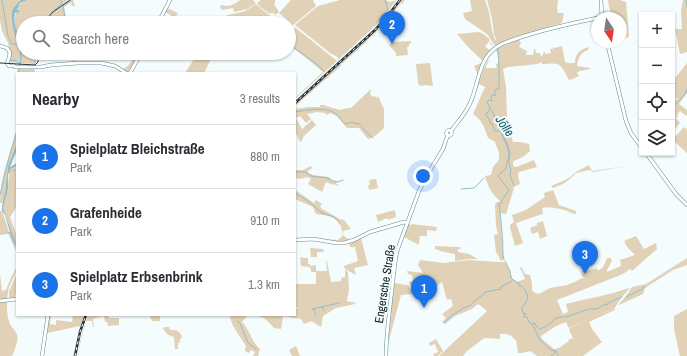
<!DOCTYPE html>
<meta charset="utf-8">
<style>
:root{--surface:#fff;--page:#f2f2f3;--text:#2b2b33;--muted:#7c7c81;--line:#e1e1e2;--accent:#1a73e8}
body{margin:0;font-family:"Archivo Narrow",sans-serif;background:var(--page);color:var(--text)}
.controls{position:absolute;right:12px;top:12px;display:grid;overflow:hidden;border-radius:0px;box-shadow:0 1px 3px #0004}
.controls button{width:36px;height:36px;display:grid;place-items:center;padding:0;border:0;border-bottom:1px solid var(--line);background:var(--surface);color:var(--text);font:20px sans-serif}
.compass{position:absolute;left:591px;top:12px;width:36px;height:36px;border-radius:50%;background:var(--surface);box-shadow:0 1px 3px #0004;rotate:167deg}
.you{position:absolute;left:423px;top:176px;width:14px;height:14px;margin:-10px;border:3px solid #fff;border-radius:50%;background:#1a73e8;box-shadow:0 0 0 6px #1a73e833}
.badge{display:grid;place-items:center;width:26px;height:26px;border-radius:50%;background:var(--accent);color:#fff;font-size:13px;font-weight:700}
.pin{position:absolute;translate:-50% -33px;filter:drop-shadow(0 1px 2px #0008)}
.pin::after{content:'';position:absolute;top:21px;width:14px;height:12px;background:inherit;clip-path:polygon(0 0,100% 0,50% 100%)}
.list{margin:0;padding:0;list-style:none}
h2{display:flex;justify-content:space-between;align-items:center;height:52px;margin:0;padding:0 16px;font-size:17px}
h2 small{font-size:13px;font-weight:400;color:var(--muted)}
.list li{display:grid;grid-template-columns:26px 1fr auto;gap:12px;align-items:center;box-sizing:border-box;height:64px;padding:0 16px;border-top:1px solid var(--line)}
.list b{display:block;font-size:15px;white-space:nowrap}
.list p{margin:0;font-size:13px;white-space:nowrap;color:var(--muted)}
.list em{font-size:13px;font-style:normal;color:var(--muted)}
.icon{flex:none;width:22px;height:22px;fill:none;stroke:currentColor;stroke-width:2;stroke-linecap:round;stroke-linejoin:round}
.map{position:relative;flex:none;width:687px;height:356px;overflow:hidden}
.search{position:absolute;background:var(--surface);box-shadow:0 1px 3px #0004;left:16px;top:16px;width:280px;height:44px;display:flex;align-items:center;gap:10px;box-sizing:border-box;padding:0 14px;border-radius:22px;color:var(--muted);font-size:15px}
.panel{position:absolute;background:var(--surface);box-shadow:0 1px 3px #0004;left:16px;top:72px;width:280px;height:244px;border-radius:0px}
.map>svg:first-child{display:block}
</style>
<div class="map">
<svg width="687" height="356" viewBox="0 0 687 356">
<rect width="100%" height="100%" fill="#f4fcfe"/>
<g fill="#e1d1b7">
<path d="M0,0H21C2,14 18,33 20,50C21,55 19,59 18,63L8,62L9,47L8,43L2,31L0,20Z"/>
<path d="M27,0H68L52,12L43,23H23V53H36V61L34,64L20,63C21,59 22,55 22,51C21,38 9,22 18,10L17,9C19,4 22,2 27,0Z"/>
<path d="M71,0H73L75,6H72L71,2L64,7L67,23H45L54,12Z"/>
<path d="M240,0H253L256,3L247,9L234,12L233,8L222,10L220,7L221,5C229,7 234,5 240,0Z"/>
<path d="M261,0H275V3L274,4L279,12L275,15L274,13H271L270,14L260,7L257,3Z"/>
<path d="M291,0H313L316,6L293,25L279,13Z"/>
<path d="M340,0H386L390,2L397,0L377,24L338,60L337,59L339,58L330,53L295,25L318,6Z"/>
<path d="M401,0H405L402,4L401,3C384,26 363,45 342,64L341,63C362,43 384,24 401,0Z"/>
<path d="M470,0H485L489,12L492,30L495,40L496,39L494,34L492,19L487,0H558L557,9L558,13H564L562,23L515,37L495,46L487,34L465,19L463,13L472,11Z"/>
<path d="M608,0H620L626,2L629,37L621,39V18H613L609,7Z"/>
<path d="M683,0H687V52L680,54L675,29H682L681,11Z"/>
<path d="M256,4L260,8L272,17L267,23H218C226,12 233,15 245,11C249,9 252,6 256,4Z"/>
<path d="M167,8L178,13L173,21H172L177,23H165L167,21H171L169,20L171,15L165,12Z"/>
<path d="M295,28H296L337,61L295,99V98L323,72L310,61L289,45V33L292,34Z"/>
<path d="M478,32C484,33 486,36 490,40L485,47L490,50L493,47L490,43L491,42L494,48L488,54L478,75L474,66L481,63L482,60L469,48L457,34Z"/>
<path d="M519,39L521,43L519,47L527,51L526,55H533L534,49H535L536,53H540V55L542,56L544,52H545V54L551,53L550,49H553V47L555,48L562,46L565,62L568,63H575C575,54 580,49 589,47L588,50C581,52 578,58 577,66L590,68V69L579,71L577,73L579,76L573,79L569,80C561,65 562,62 544,64H542L541,62L538,64L508,67L503,69L506,87L507,118L513,142H520L529,144L530,151L523,157L514,161L513,162V166L516,167L534,160L537,167L519,172L518,175L520,184L513,187L514,188L506,214L500,213L503,255L504,260L501,261L496,252L494,235L498,234L496,226L495,204L497,202H500V201C492,194 488,187 485,176L491,175L493,167L499,160V153L495,142L488,138L484,127L480,120L473,114L485,87L479,84L471,106L483,70L488,60L489,61L486,66V68H497L496,64L498,63V55L496,50L498,49L499,50V48L510,43Z"/>
<path d="M411,41V43L409,44V46L407,47L408,55L396,56V53L389,45L393,42Z"/>
<path d="M136,53L137,57L129,71L127,72L122,69C130,67 132,59 136,53Z"/>
<path d="M198,53H214L204,73H185Z"/>
<path d="M340,63L341,65V66L295,106V104Z"/>
<path d="M430,63L433,86L426,85L420,86L418,83L416,64Z"/>
<path d="M687,63V93L679,104L687,110V115L686,116L680,111L677,115L678,116L676,118L680,123L672,132V98L678,100L679,99L672,97V82Z"/>
<path d="M19,68H34L35,73H19Z"/>
<path d="M371,89L370,94L373,97L375,96L377,98L378,96L384,109V128L375,136L368,139L359,128H347L337,116L330,113L327,115L325,113L317,112L307,114L311,119L306,123L300,116L296,118L302,129L312,120L316,125L303,137V139L300,142L295,131V109L308,107H320V105H325L326,106L340,110L348,108H351Z"/>
<path d="M684,127L686,129L687,128V153L675,142L672,141V132L676,136Z"/>
<path d="M17,130V143L8,166L6,184V188L3,203H0C0,178 10,153 17,130Z"/>
<path d="M17,165V206L10,217L17,236V246L3,208L8,189L9,172L11,169Z"/>
<path d="M589,165L592,171L627,166L593,172L590,170L576,173L571,178L563,184L553,188L551,186L565,180L570,177L576,172Z"/>
<path d="M311,166L312,168L308,171V173L313,175L329,177L332,180L337,181L336,184L339,185L338,186L334,184L333,185L326,182L322,192L308,184L311,179L308,177L307,178L305,177L304,179L302,178L301,179L295,178V170H303Z"/>
<path d="M376,179L378,188L369,190L368,186L370,184L369,180Z"/>
<path d="M295,190L314,203L316,200L322,204L320,207L322,209L340,219L344,220L351,229L343,231V235L349,240L356,238L355,239L341,242L295,239L307,238L338,240L343,235C342,232 342,227 340,225C336,216 325,215 316,214L313,207L295,199L296,195L295,194Z"/>
<path d="M553,190L559,205L576,211V214C571,214 569,211 564,210C558,208 547,206 542,208L543,215L542,214L516,223L523,243L515,246L510,227V225L514,222L512,215L526,210L545,197L544,193Z"/>
<path d="M395,210L396,217L388,220L387,218L378,222L376,215Z"/>
<path d="M0,211H2C4,217 6,222 8,229C11,236 17,245 17,252L13,245L8,233L0,235Z"/>
<path d="M543,221L547,236L540,239L538,232L532,234L530,228L537,225V223Z"/>
<path d="M408,224L411,225L412,224L437,227L436,231L427,230V236H420L419,244H417L404,237Z"/>
<path d="M636,236L644,249L656,243L657,249L632,271L630,269L623,274L557,300L563,314L568,312L566,304C580,300 594,298 609,294C616,293 623,289 630,288L620,299V300L614,309L590,318L569,328L566,322L556,326L541,336L542,339L554,349C560,349 564,344 569,341L568,340L573,338L569,330L570,328L590,318L615,309V310L589,322L592,329L602,342L583,356H537L530,351L522,353H518L516,340L513,338L512,336L506,334H500V339L484,338L466,352L463,356H439L487,311L478,304L472,309L455,316L445,324L442,322L446,318L442,314L453,306L451,299L447,300L442,282L434,288L429,283L423,284L424,290L414,293L409,282L413,281L412,275L408,274L407,271L423,273L418,265L420,260L443,263L469,260L499,262H505L510,271L512,278L517,282L525,279L522,271L519,267L522,268L525,274L530,275L532,284V290L535,293L539,294L550,288L567,285L575,282L578,280L585,277H582L581,271H586L597,268V270C604,270 604,264 607,258H611L612,261L607,270V272L621,266L620,260L635,255L627,247L624,241Z"/>
<path d="M361,238L368,265L354,268L356,275L345,269L344,266L358,261L355,247H350L349,243Z"/>
<path d="M435,246L460,247L461,249H458V252L469,254L478,259H469L455,261V254L444,252L435,249Z"/>
<path d="M311,248L323,249L324,252H317V257H311L310,249Z"/>
<path d="M300,257L304,258H308V264H310V266L316,265V271H327L326,260L327,261L331,282L341,281V278L345,277V270L348,272L349,289L347,301L356,303L355,304L336,308L323,316L321,327L313,322L312,321L304,324L301,319L283,316L281,329L274,328C264,317 264,316 249,315H295V309L299,308L295,307V308V284H316V272H311V269L309,267L301,266Z"/>
<path d="M687,258V265L673,270L645,288L643,294L619,305V304L626,296L632,287L646,284L651,281Z"/>
<path d="M17,267V270L9,287L7,299L0,300V274L2,291L6,290L11,277Z"/>
<path d="M17,273C17,282 18,291 14,299H9V291Z"/>
<path d="M394,283L406,285H408L413,294L401,295L388,344Z"/>
<path d="M0,301H8V302H7C7,309 7,317 10,324C12,328 16,331 17,335C19,341 14,351 12,356H0Z"/>
<path d="M687,309V356H680L674,329V316Z"/>
<path d="M49,315H51L50,324L56,325V320L72,322L73,315H85L78,336L74,356H73L80,326L47,333Z"/>
<path d="M88,315H109V318H119V325L108,326L107,322H105L104,316L93,319L94,327H93L92,321H86L77,356C80,342 83,328 88,315Z"/>
<path d="M149,315H160V321H152Z"/>
<path d="M229,315H248L242,322C250,330 251,341 260,349L258,356H253L255,352L251,350L249,353L246,352L245,349L246,346L233,326Z"/>
<path d="M165,327H169L170,330H176L181,334L182,338L180,339V342L178,343V349H175L174,337C167,335 167,334 163,329Z"/>
<path d="M436,339L443,351L438,356H434L433,354L438,352L435,344L430,346L429,343Z"/>
<path d="M296,346L300,356H292L289,350Z"/>
</g>
<g fill="#95bdc7">
<path d="M21,0H27L20,3L17,9V10H19V12L15,13C12,26 21,37 22,51C22,58 20,66 19,73H17V85C16,73 20,64 20,53C20,46 17,41 15,35C13,30 10,14 13,9C15,6 18,2 21,0Z"/>
<path d="M17,143V150L10,167L17,163V165L11,169L9,173C11,171 14,169 17,170L11,171L8,174V189L3,208L17,246V248L12,239L10,233L0,235L10,232L5,215L2,211V206L6,188V184L8,166Z"/>
</g>
<g fill="none" stroke-linecap="round" stroke-linejoin="round">
<g stroke="#95bdc7" stroke-width="1">
<path d="M2,0L8,36L12,44H20"/>
<path d="M385,0L388,10"/>
<path d="M686,0L687,6"/>
<path d="M43,23L51,13L62,4L61,0"/>
<path d="M66,23L63,6L72,0"/>
<path d="M289,44L314,62L324,71"/>
<path d="M498,48L499,71V89H496L494,93L496,95L495,96L493,95L491,96L492,101L489,100L487,102L490,108L488,112L486,113L487,117L489,118L490,123L493,125L494,129L495,131H501C502,139 508,144 509,153C509,159 506,163 506,169L502,172L498,176"/>
<path d="M35,53V66"/>
<path d="M72,53L74,62"/>
<path d="M10,61L16,60L19,63"/>
<path d="M490,108L491,109L507,143L510,153L509,162"/>
<path d="M672,108L685,94L687,89"/>
<path d="M295,112C306,110 327,106 336,114C340,117 341,121 345,124L353,122L355,124L358,123L370,136L373,138"/>
<path d="M509,163L511,171L510,175L514,186"/>
<path d="M295,172H306C312,179 320,176 327,178C334,181 335,184 343,180"/>
<path d="M498,176L509,190L502,200L501,203L499,204C501,220 503,238 503,255L504,259"/>
<path d="M461,189L474,188L484,178"/>
<path d="M295,193L308,201L322,213L334,217L340,223"/>
<path d="M0,195L6,169L17,130"/>
<path d="M505,261L510,271L511,278L516,282L519,283V286H521L525,290L528,297L525,304L522,307L523,313L526,314L524,315V317H527L529,322L532,324L540,340L551,350L556,351L558,356"/>
<path d="M501,289V287L512,281"/>
<path d="M626,297L640,290H642L643,287H645"/>
<path d="M321,307L323,308L324,311"/>
<path d="M312,309L339,303"/>
<path d="M312,309L314,310L316,315"/>
<path d="M237,321L240,323L248,343L256,349"/>
<path d="M444,323L452,315L456,313L463,308L469,306L486,292L500,289"/>
<path d="M532,324L535,323L536,326L540,329L547,326"/>
<path d="M548,325L552,322L554,319L560,317H566L589,309H597L605,304L607,305L608,303C613,302 615,298 621,298L622,297"/>
<path d="M551,356L555,353L554,351"/>
</g>
<g stroke="#648b94" stroke-width="4">
<g id="major">
<path d="M601,0L602,18"/>
<path d="M158,23L170,0"/>
<path d="M607,42L626,121L631,133L642,148"/>
<path d="M0,46C12,48 11,54 7,63L9,66H12L13,65L15,67H41L51,65L78,63H101L115,66L126,73"/>
<path d="M130,73L141,53"/>
<circle cx="449" cy="133" r="2.5"/>
<path d="M451,131C458,121 466,114 471,101C477,87 478,71 486,58C490,52 496,47 502,44C511,40 521,37 531,34C554,27 578,22 602,17"/>
<path d="M646,153L676,194L687,205"/>
<path d="M295,240L313,239L337,243H344L354,240L370,232L404,222L407,223"/>
<path d="M0,301L17,299"/>
<path d="M42,356L48,315"/>
<path d="M386,356C386,336 389,317 391,297C393,282 394,266 397,251L419,191L426,177L443,149L446,140L448,135"/>
</g>
</g>
<use href="#major" stroke="#fff" stroke-width="3"/>
<g stroke="#253538" stroke-width="1">
<path d="M44,23L53,12L70,0"/>
<path d="M0,63L35,65L38,62V53"/>
</g>
<g stroke="#253538" stroke-width="2.5">
<g id="rail">
<path d="M295,103L375,30L389,14L400,0"/>
<path d="M75,356L80,332L86,315"/>
</g>
</g>
<use href="#rail" stroke="#f4fcfe" stroke-width="1" stroke-dasharray="3" stroke-linecap="butt"/>
</g>
<g text-anchor="middle" dominant-baseline="central" stroke-width="4" stroke-linejoin="round" paint-order="stroke">
<g font-size="12" fill="#0e1e21" stroke="#f4fcfe">
<text transform="translate(385 284) rotate(-81)">Engersche Straße</text>
</g>
<g font-size="13" font-style="italic" fill="#0a5d6c" stroke="#f4fcfe">
<text transform="translate(505 126) rotate(55)">Jölle</text>
</g>
</g>
</svg>
<div class="controls">
<button>+</button>
<button>−</button>
<button><svg class="icon" aria-label="locate" viewBox="0 0 24 24"><circle cx="12" cy="12" r="6"/><path d="M12 2v4M12 18v4M2 12h4M18 12h4"/></svg></button>
<button><svg class="icon" aria-label="layers" viewBox="0 0 24 24"><path d="M12 4l9 5-9 5-9-5zM3 14l9 5 9-5"/></svg></button>
</div>
<svg class="compass" viewBox="-18 -18 36 36"><path d="M0-13l5 13h-10z" fill="#e53935"/><path d="M0 13l5-13h-10z" fill="#7c7c81"/></svg>
<div class="you"></div>
<div class="pin badge" style="left:424px;top:308px">1</div>
<div class="pin badge" style="left:392px;top:44px">2</div>
<div class="pin badge" style="left:585px;top:274px">3</div>
<div class="search"><svg class="icon" aria-label="search" viewBox="0 0 24 24"><circle cx="10" cy="10" r="6"/><path d="M15 15l6 6"/></svg>Search here</div>
<section class="panel">
<h2>Nearby<small>3 results</small></h2>
<ul class="list">
<li><span class="badge">1</span><div><b>Spielplatz Bleichstraße</b><p>Park</p></div><em>880 m</em></li>
<li><span class="badge">2</span><div><b>Grafenheide</b><p>Park</p></div><em>910 m</em></li>
<li><span class="badge">3</span><div><b>Spielplatz Erbsenbrink</b><p>Park</p></div><em>1.3 km</em></li>
</ul>
</section>
</div>
